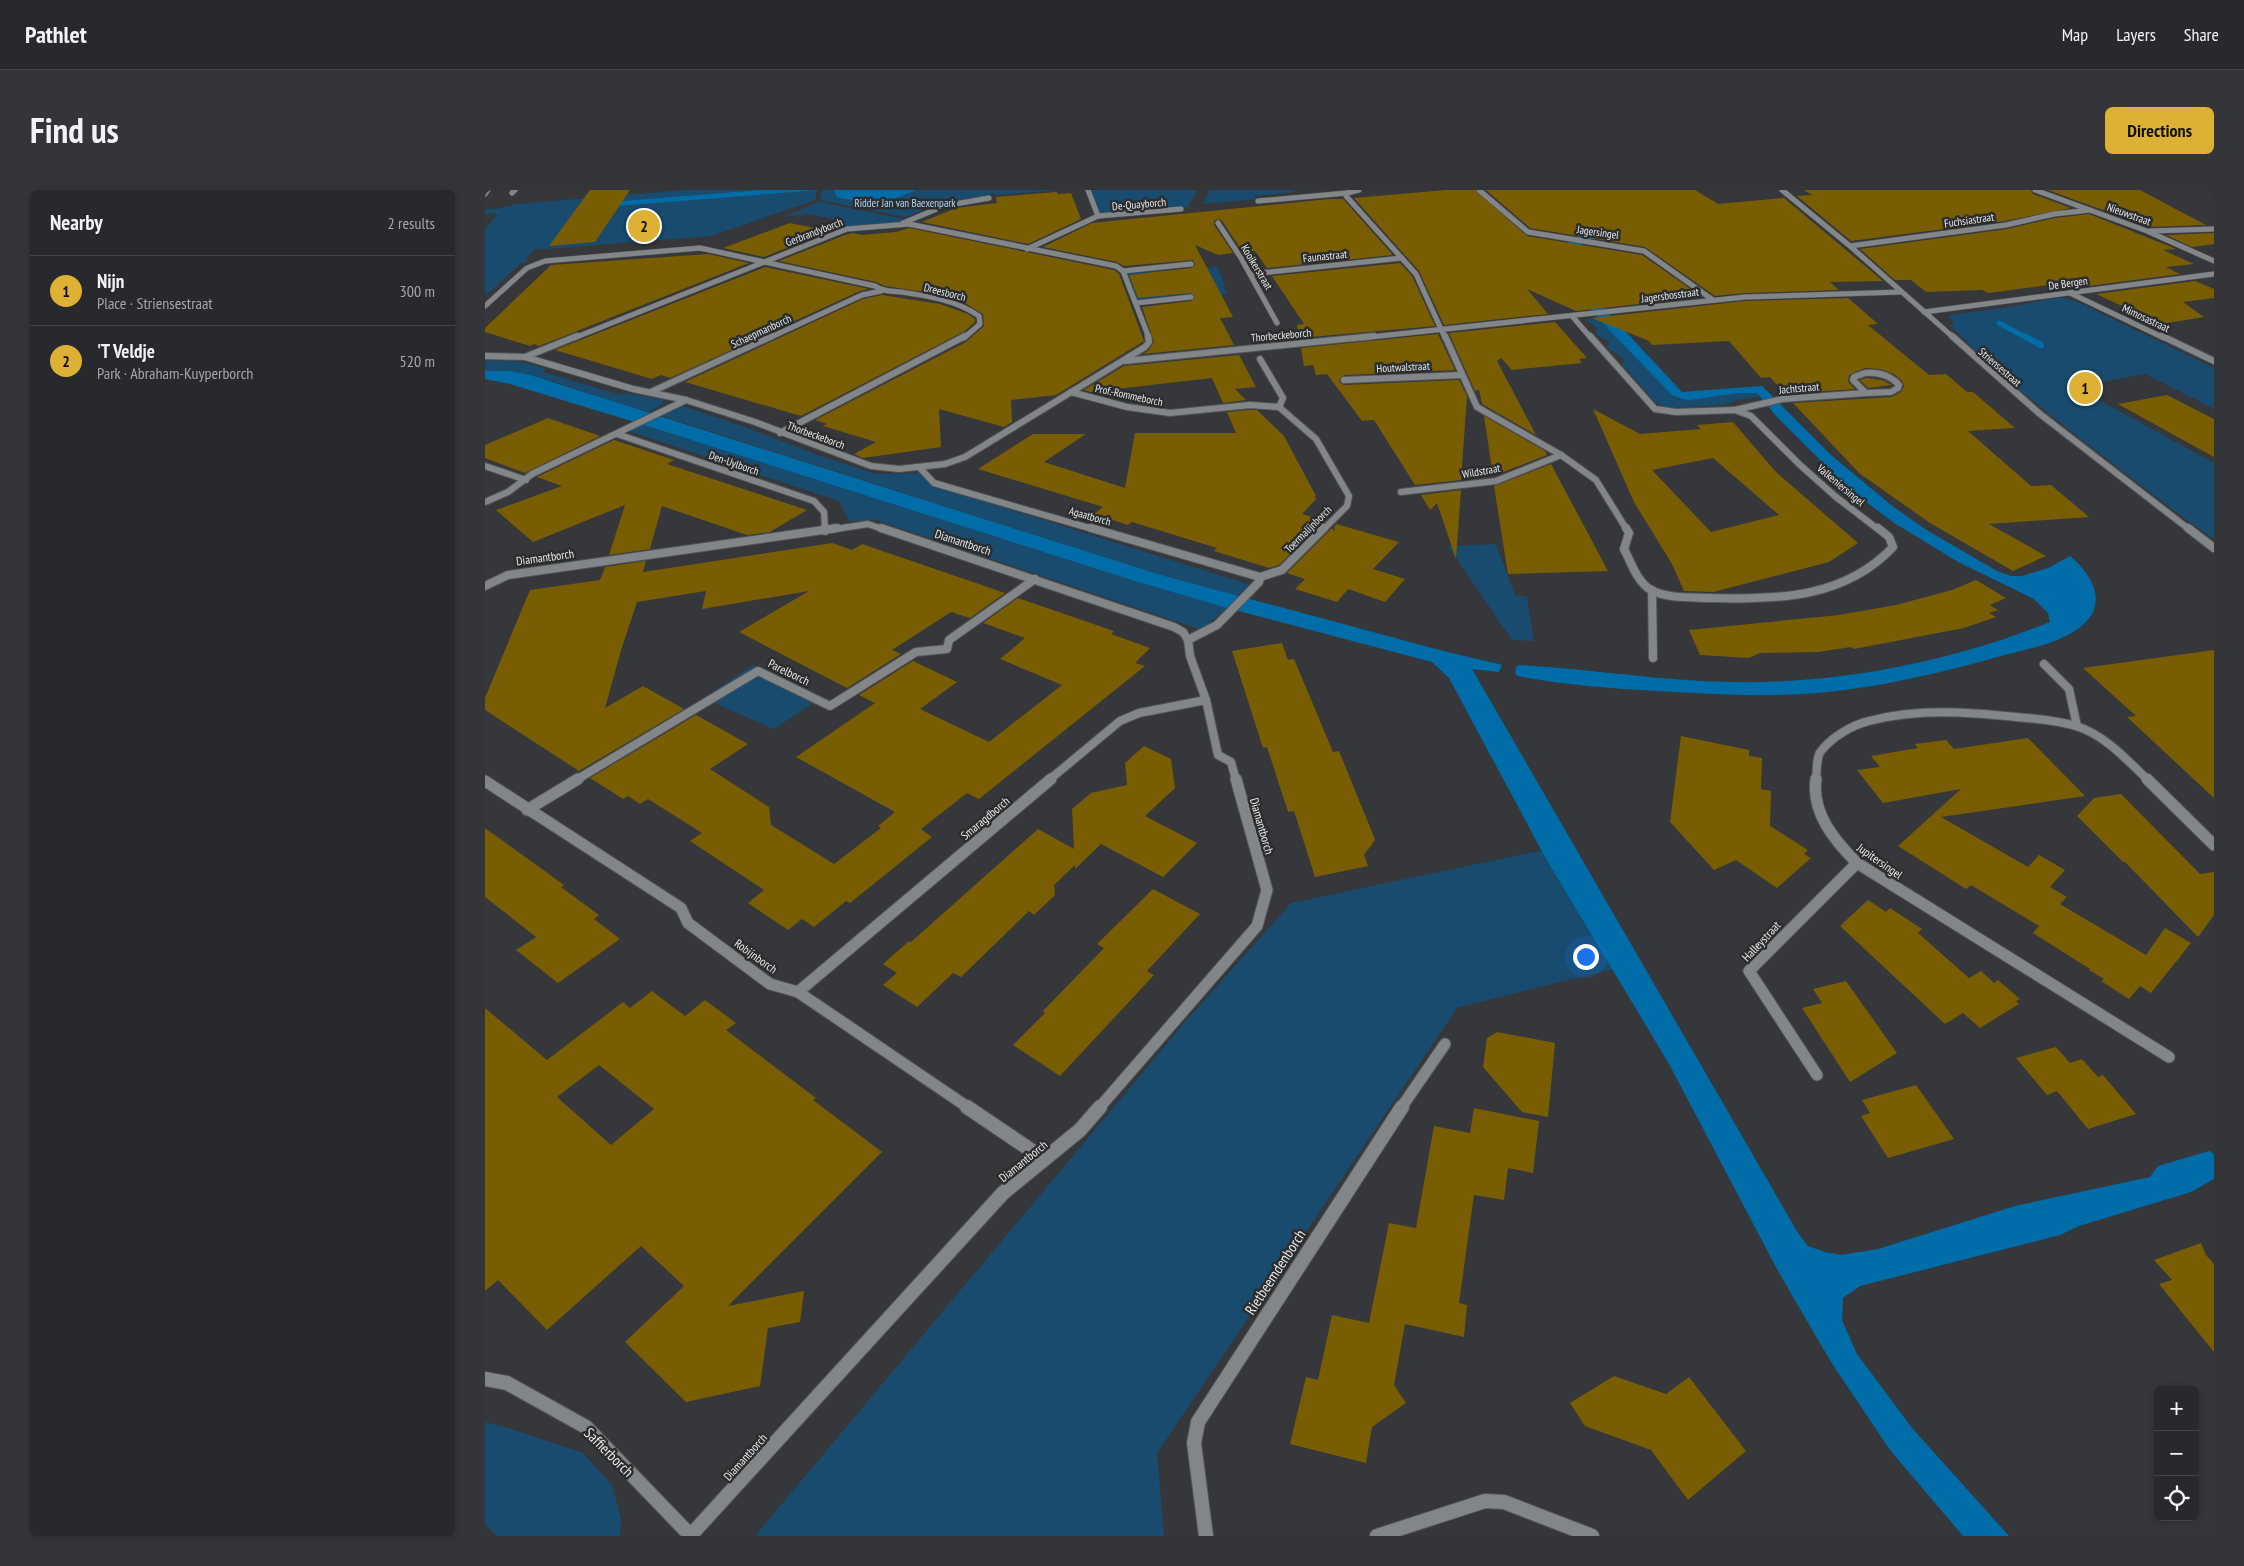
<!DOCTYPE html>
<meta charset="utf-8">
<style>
:root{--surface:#28292c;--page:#343538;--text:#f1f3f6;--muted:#a5a6a9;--line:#444548;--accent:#ddb133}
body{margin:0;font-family:"PT Sans Narrow",sans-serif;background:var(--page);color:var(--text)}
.controls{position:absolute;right:15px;bottom:15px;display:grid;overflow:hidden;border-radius:8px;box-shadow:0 2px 8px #0003}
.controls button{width:45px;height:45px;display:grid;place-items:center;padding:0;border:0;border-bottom:1px solid var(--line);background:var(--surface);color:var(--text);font:25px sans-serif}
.you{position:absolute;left:1100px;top:766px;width:18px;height:18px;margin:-12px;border:4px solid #fff;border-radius:50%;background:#1a73e8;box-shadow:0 0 0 8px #1a73e833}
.badge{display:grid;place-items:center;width:32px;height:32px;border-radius:50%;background:var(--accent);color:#111;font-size:16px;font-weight:700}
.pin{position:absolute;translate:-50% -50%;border:2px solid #fff;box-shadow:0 1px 5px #0006}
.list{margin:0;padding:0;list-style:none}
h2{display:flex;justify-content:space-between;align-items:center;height:65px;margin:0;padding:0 20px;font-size:21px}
h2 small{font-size:16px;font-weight:400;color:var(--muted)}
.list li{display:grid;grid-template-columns:32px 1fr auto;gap:15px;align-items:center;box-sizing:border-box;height:70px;padding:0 20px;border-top:1px solid var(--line)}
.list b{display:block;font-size:19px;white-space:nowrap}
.list p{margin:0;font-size:16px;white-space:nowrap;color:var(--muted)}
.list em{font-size:16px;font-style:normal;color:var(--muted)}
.icon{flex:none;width:28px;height:28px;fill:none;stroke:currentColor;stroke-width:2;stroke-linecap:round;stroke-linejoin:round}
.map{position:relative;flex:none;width:1729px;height:1346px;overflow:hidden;border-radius:8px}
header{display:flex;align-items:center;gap:30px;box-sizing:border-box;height:70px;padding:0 25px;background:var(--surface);border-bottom:1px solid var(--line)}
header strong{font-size:24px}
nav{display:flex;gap:28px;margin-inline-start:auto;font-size:18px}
.intro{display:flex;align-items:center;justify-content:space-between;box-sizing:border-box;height:120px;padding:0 30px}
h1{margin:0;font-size:35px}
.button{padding:12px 22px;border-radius:8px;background:var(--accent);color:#111;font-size:18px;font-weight:700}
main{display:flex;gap:30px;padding:0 30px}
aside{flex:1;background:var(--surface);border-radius:8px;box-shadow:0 2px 8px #0003}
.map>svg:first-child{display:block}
</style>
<header>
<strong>Pathlet</strong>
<nav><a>Map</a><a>Layers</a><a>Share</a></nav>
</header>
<div class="intro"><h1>Find us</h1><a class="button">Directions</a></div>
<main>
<aside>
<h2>Nearby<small>2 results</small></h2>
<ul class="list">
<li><span class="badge">1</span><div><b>Nijn</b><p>Place · Striensestraat</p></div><em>300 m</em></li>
<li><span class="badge">2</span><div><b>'T Veldje</b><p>Park · Abraham-Kuyperborch</p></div><em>520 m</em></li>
</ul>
</aside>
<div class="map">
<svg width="1729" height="1346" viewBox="0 0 1729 1346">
<rect width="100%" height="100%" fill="#35373a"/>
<g fill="#194b6e">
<path d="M200,0H275L111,13L108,18L332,0L330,10L226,46L49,60L40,69L44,71L35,74L0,106V39L12,25L9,23L0,25V19H12L32,14Z"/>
<path d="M337,0H576L513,5H510L509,3L489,9L454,13L421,27L335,10Z"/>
<path d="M600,0H713L703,17L610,26Z"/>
<path d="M724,0H809L810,2L769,6L772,9L718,14Z"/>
<path d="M335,12L419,29L411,34L354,39L352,37L362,32L324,24L298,27Z"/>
<path d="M733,77L742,104L649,115L641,83Z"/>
<path d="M1575,107L1593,112L1729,178V219L1660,184L1590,197L1729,273V349C1692,324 1657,296 1622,269C1567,227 1513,185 1465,135L1469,133L1464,127L1465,125L1525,117Z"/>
<path d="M1112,127L1192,208L1265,202L1272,203L1276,206L1252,210L1240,215L1181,218L1170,212L1137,174L1140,170C1134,164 1127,163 1121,156L1125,153C1120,148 1114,148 1110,142L1113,140L1108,134L1100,130Z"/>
<path d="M1,170L37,172L60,178L58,182L136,205L140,203L179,210L174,217L161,223C114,208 48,179 0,181Z"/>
<path d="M198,216L257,236L336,266L392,284L439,283L443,291L456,298L766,395L753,406L676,385L174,225Z"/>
<path d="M156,234L653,392L742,418L717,440L391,330L364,331L354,311L144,241Z"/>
<path d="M1011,354L1030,405L1042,407L1049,451L1027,450L963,356Z"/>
<path d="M268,475L333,510L289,539L218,508Z"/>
<path d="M1073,657L1136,777L972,818L672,1263L679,1346H270L699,833L806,713Z"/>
<path d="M0,1232L27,1239L98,1263L127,1295L136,1329L135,1346H12L0,1334Z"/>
</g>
<g fill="#006da9">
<path d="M275,0H334L108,18L111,13Z"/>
<path d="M349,0H431C398,14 388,15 352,7Z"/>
<path d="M1101,42H1124L1073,65L1072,68L1197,202L1277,196L1346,265L1406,315L1440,339L1512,381L1526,386H1537L1563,378L1585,366C1610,387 1625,418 1591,440C1571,454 1539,460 1516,466C1444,486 1368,504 1293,505C1252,506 1212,503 1172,501C1125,498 1079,495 1033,486L1030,483L1031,477L1035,475C1106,479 1176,491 1246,492C1354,494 1465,472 1565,432L1563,423L1549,409L1475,373L1409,333L1364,299L1292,227L1272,203H1253L1205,210L1197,209L1187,205L1112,127L1063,70L1064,63Z"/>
<path d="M0,181H24L45,185L676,385L962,462L1014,474L1017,475L1014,482L987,479L1313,1043L1323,1056L1340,1062L1356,1065L1393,1059L1530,1016L1665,987L1673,976L1724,961L1729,964V989L1706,1002L1594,1036L1575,1045L1375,1096L1358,1108L1357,1130L1372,1164L1427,1238L1524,1346H1478L1405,1260L1346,1172L1293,1081L1184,874L1060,667L964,488L947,472L742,418L653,392L156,234L25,194L0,189Z"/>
</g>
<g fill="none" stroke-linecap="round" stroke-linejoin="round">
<path stroke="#006da9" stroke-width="5" d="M1514,133L1542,148"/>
<path stroke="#006da9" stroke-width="6" d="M1539,146L1556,155"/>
</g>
<g fill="#795d02" fill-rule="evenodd">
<path d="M105,0H145L110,52L64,56Z"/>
<path d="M961,0H990L1042,46L1157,65L1217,107L1091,121L1042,99L1063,124L959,135L934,81L869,8Z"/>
<path d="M1001,0H1210L1233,14L1299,8L1398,91L1345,92L1354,100L1260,103L1230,106L1160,57L1045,38Z"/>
<path d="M1319,0H1546L1548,4L1586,18L1520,31L1366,51L1312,6L1327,5Z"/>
<path d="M1563,0H1655L1721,35L1664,37Z"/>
<path d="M572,2L573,4L586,3L596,29L543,54L437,32L471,18L512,13L511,7Z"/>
<path d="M844,9H858L908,65L782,78L770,61L758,62L737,31L733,29L729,31V35L748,63L733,65L710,55L748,127L735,128L749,155L658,164L664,160L669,152L657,117L706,111L710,106L706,103L653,108L644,85L706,78L710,75L708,70L639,76L632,72L558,57L607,33Z"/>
<path d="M1604,24L1691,59L1678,60L1709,74L1681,77L1695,84L1596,97L1586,92L1503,103L1497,100L1441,102L1426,90H1410L1375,59L1522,39L1570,28Z"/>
<path d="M305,33L344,41L279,67L238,58Z"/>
<path d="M424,38L629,80L634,84L659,151L571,205L526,210L527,232L519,237L454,219L456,257L378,268L369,264L391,252L338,236L342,234L330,230L481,152L499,136L498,124L478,112L458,105L400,96L391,92L294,71L360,45L368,43L377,45L411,42Z"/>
<path d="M1729,43V54L1707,57L1681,45Z"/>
<path d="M223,64L264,73L54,156L49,154L45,156L0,142V138L66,75Z"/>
<path d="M915,73L927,86L950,136L814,148L812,135L819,134L787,86Z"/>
<path d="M280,77L384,99L375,101L185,188L176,185L167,189L70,160Z"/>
<path d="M1710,91L1729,99V108L1698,112L1719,127L1676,134L1611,104Z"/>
<path d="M397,105L455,114L483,124L490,129V132L480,141L316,226L200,192L378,109Z"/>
<path d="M1363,108L1393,134L1383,135L1444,185L1461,184L1482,202H1488L1530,238L1483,241L1546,296L1566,295L1604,327L1504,334L1561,366L1528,381L1445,333L1374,283L1308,213L1407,207L1416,202L1419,196L1417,191L1409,184L1395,179L1380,178L1364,185L1363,192L1370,199L1300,204L1285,187L1276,188L1244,151L1167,155L1164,151L1107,128L1260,111Z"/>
<path d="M1070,132L1102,168L1094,169L1097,173L1027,180L1016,168L1012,171L1051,245L997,214L994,200L990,201L964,143Z"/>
<path d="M953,144L970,180L859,185L854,190L855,193L859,195L974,190L982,206L976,290L930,295L889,230L877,231L842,184L831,185L828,175L819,176L816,158Z"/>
<path d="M754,165L771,197L750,199L761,210L738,213L727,188L605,202L599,200L639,176Z"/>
<path d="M1381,188L1397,190L1407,195L1383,198L1375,190Z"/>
<path d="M1682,205L1729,229V267L1633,214Z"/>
<path d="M1108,219L1155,244L1216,239L1212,235L1248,232L1291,282L1373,353L1344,372L1228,402L1199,401L1187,374L1149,312ZM1228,268L1294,325L1226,342L1167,280Z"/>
<path d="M765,220H772L799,246L831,306L829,308H832L817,324L840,331L794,375L784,378L729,361L732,358L647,332L643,335L609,324L618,317L493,279L548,244H601L559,272L640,298L650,243H751L742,222Z"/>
<path d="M999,226L1060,261L1062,265L1008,286Z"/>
<path d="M63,228L115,246L40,283L0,268V255Z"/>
<path d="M129,250L189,270L182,274L322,320L285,342L262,345L177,316L165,359L124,365L140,315L48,352L11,320L77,296L52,287Z"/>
<path d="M1066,274L1123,381L1023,384L1009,296Z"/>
<path d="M976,300L971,369L952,313L945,320L936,305Z"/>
<path d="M851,334L914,352L888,379L920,389L900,412L863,399L852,412L810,399L820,389L802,383L847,338L850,342L849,337Z"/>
<path d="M347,353L367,360L377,354L520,403L485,428L466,422L407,460L416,464L362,498L254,442L324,401L217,419L221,401L152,412L137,457L120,518L158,496L199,519L94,581L0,520V508L45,400L115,390L120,377L161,371L158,382Z"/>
<path d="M1491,390L1521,408L1505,415L1513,420L1504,423L1511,427L1479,438L1369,459L1366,457L1333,462L1275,463L1264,468L1215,465L1204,440L1354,425L1411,415L1467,400Z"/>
<path d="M533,408L629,441L626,444L665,458L650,473L660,476L494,609L482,603L436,639L447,647L365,713L361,711L329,737L317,729L303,740L263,713L279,700L205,651L217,643L163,609L155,614L143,606L138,609L105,588L211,525L263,554L225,579L284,617L286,635L349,674L396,638L393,636L410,622L311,567L390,513L374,505L428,471L472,492L435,519L504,552L577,495L515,469L540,448L498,433Z"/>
<path d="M797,453L803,470L809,469L848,562L854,561L887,642L890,650L879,665L883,676L830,687L809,621L803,622L782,557L778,558L747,461Z"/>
<path d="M1729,460V608L1642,527L1651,526L1598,478Z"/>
<path d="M1196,546L1264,560V566L1277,568L1276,599L1286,601L1285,636L1323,660L1319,664L1326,668L1292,698L1251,670L1229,680L1185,632Z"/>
<path d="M1543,548L1600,606L1456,627L1543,677L1554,665L1580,680L1565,697L1582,707L1575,714L1661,765L1680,738L1706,753L1666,803L1655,796L1644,809L1616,791L1619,789L1604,780L1605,779L1548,743L1554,736L1486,695L1481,699L1413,656L1476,599L1398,613L1372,580L1395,577L1386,566L1433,558L1430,554L1461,550L1469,559Z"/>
<path d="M659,556L686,569L690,598L660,626L712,653L678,687L616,654L590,679V675L569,695L570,705L549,725L544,721L476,787L468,783L432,817L398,795L412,783L398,774L424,751L426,752L553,639L589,659L587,619L606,603L642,595L640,573Z"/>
<path d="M1636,604L1715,684L1729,682V725L1713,747L1640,672H1638L1592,626L1609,608Z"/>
<path d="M0,638L79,695L76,697L114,725L109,729L135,749L73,793L31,760L51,747L0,707Z"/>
<path d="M668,699L715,724L662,781L669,785L575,886L528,855L560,823L558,821L619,758L612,754Z"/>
<path d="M1383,710L1401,722L1405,718L1437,739L1433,743L1484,788L1496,781L1509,793L1513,790L1535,809L1531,811L1534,814L1495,838L1478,823L1460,834L1355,736Z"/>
<path d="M1361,791L1412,863L1365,892L1317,818L1337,813L1328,799Z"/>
<path d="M167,801L200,826L220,810L251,833L241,840L331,908L328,910L397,962L243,1116L319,1101L315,1132L283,1138L275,1196L201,1212L140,1152L199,1096L156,1056L62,1140L13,1090L0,1101V818L62,870L138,812L145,818ZM114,875L169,919L126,955L72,907Z"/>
<path d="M1012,842L1070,853L1063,927L1037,922L998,877L1002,848Z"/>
<path d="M1571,857L1585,873L1597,869L1613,887L1618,885L1651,924L1603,939L1572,901L1562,905L1531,868Z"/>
<path d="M1431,895L1469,949L1403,968L1376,926L1385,923L1377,910Z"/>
<path d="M989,918L1054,931L1048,983L1023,978L1019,1010L989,1005L974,1113L982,1115L979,1147L920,1134L909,1195L921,1213L887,1237L881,1273L805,1254L821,1187L833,1190L847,1125L884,1133L904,1033L931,1038L949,936L985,943Z"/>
<path d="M1716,1053L1721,1065L1729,1074V1162L1674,1094L1687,1090L1669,1070Z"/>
<path d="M1129,1186L1181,1204L1204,1187L1261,1261L1203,1310L1166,1260L1100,1236L1085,1213Z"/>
</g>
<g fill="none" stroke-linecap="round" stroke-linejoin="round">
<g stroke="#525455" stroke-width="6">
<g id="minor-far4">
<path d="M603,0L613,26"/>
<path d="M874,0L862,3L861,6L931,84L960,148"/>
<path d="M994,0L1043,42L1159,61L1228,110"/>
<path d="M1550,0L1662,41L1729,71"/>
<path d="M27,3L30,0"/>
<path d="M0,4L3,0"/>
<path d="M773,11L862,3"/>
<path d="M418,33L459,16L504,8"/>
<path d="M733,33L756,68L792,133"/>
<path d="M1665,41L1729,39"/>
<path d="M1365,56L1521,35L1569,24L1605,20"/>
<path d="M542,59L613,26L696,19"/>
<path d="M638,81L706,74"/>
<path d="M638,81L664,148"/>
<path d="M766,84L917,68"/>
<path d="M1585,103L1679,148"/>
<path d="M651,113L706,107"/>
<path d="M0,116L42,78L60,71L215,58L390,96C398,102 407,101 416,102C443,106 471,110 494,126L495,134L479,148"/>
<path d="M1439,122L1729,84"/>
<path d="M1087,126L1106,148"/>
<path d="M89,148L362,39L424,34L631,76L638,81"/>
<path d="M284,148L377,105L396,101"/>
<path d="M876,148L1260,107L1416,102"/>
</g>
</g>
<g stroke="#525455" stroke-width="8">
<g id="minor-far3">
<path d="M960,146L992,217L1076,265L1111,290L1142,340"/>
<path d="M1105,146L1170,219L1191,222L1250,220L1266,226L1314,274L1351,307L1394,340"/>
<path d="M1677,146L1729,171"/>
<path d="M0,166L40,167L148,199L201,210L270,232L386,276L414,279L460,274L480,267L660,157L664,152L663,146"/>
<path d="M40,167L92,146"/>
<path d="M775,169L798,208L794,217"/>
<path d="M640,171L889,146"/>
<path d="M1380,183C1393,182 1405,185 1414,195L1413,198L1406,202L1381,203L1368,190L1369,187Z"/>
<path d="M859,190L977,185"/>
<path d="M166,202L287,146"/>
<path d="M586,202L642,217L685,223L765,215L794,217L831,249L864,306L862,316L838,340"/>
<path d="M1250,220L1298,209L1381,203"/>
<path d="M295,243L480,146"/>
<path d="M132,244L329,311L339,322L340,340"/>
<path d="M0,276L41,290"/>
<path d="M434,277L449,293L611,340"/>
<path d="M916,302L1011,291L1076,265"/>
<path d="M0,312L23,302L47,284L201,210"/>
<path d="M344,340L383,334L400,340"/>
</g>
</g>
<g stroke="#525455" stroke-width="10">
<g id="minor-far2">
<path d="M340,338V341"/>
<path d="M396,338L689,437L698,442L703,450L705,466L721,510L733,565L746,572L751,590"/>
<path d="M606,338L775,387L797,380L839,338"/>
<path d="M1141,338L1144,343L1139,359C1146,372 1152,392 1166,400C1183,409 1208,407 1227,408C1293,410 1360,408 1408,357L1404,347L1393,338"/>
<path d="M0,396L23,385L352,338"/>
<path d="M1167,400L1168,468"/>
<path d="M703,450L732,435L774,392L775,387"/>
<path d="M1559,474L1584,499L1592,536"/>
<path d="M91,590L273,481L345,516L431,462L462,459L464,450L550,389"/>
<path d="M564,590L635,531L654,523L721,510"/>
<path d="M1331,590C1332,582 1331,567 1336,561C1347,547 1367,535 1384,531C1432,518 1483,522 1531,527C1551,529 1572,530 1591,536C1620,545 1642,570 1663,590"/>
</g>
</g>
<g stroke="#525455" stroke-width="13">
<g id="minor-far1">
<path d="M1331,589C1326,623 1350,651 1372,673L1684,867"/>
<path d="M1662,589L1729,655"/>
<path d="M0,591L196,718L203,733L285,794L313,802L484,918"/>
<path d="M42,620L93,589"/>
<path d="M313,802L566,589"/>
<path d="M1332,885L1264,781L1372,673"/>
<path d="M614,918L772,736L782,700L751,589"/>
<path d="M916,918L960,854"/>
</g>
</g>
<g stroke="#525455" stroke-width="16">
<g id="minor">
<path d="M482,917L559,969"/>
<path d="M0,1189L22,1193L101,1237L206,1346"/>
<path d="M205,1346L518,1003L595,940L615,917"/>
<path d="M721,1346L709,1253L713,1232L917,917"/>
<path d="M892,1346L1000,1311L1019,1312L1107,1346"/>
</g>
</g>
<g stroke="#525455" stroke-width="6">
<path id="tertiary-far2" d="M1297,0L1365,56L1469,148"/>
</g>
<g stroke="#525455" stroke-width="8">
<path id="tertiary-far1" d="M1467,146L1555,224L1705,340"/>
</g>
<g stroke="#525455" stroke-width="10">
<path id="tertiary" d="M1703,338L1729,358"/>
</g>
<use href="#minor-far4" stroke="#838689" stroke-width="5"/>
<use href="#minor-far3" stroke="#838689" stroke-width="6"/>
<use href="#minor-far2" stroke="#838689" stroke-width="8"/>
<use href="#minor-far1" stroke="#838689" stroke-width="11"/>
<use href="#minor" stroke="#838689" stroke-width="14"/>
<use href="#tertiary-far2" stroke="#838689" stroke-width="5"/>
<use href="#tertiary-far1" stroke="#838689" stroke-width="6"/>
<use href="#tertiary" stroke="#838689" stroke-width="8"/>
</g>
<g text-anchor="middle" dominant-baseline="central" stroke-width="5" stroke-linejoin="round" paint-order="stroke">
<g font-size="11" fill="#afd7f7" stroke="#2b2d2f">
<text x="420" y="13">Ridder Jan van Baexenpark</text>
</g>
<g font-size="11" fill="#e7e9ea" stroke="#2b2d2f">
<text transform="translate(654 14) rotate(-5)">De-Quayborch</text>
<text transform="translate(1644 24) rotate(20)">Nieuwstraat</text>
<text transform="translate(1484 30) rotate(-8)">Fuchsiastraat</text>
<text transform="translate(329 42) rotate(-21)">Gerbrandyborch</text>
<text transform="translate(1113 42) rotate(8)">Jagersingel</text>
<text transform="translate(840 66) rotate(-6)">Faunastraat</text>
<text transform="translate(772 77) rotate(59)">Kooikerstraat</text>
<text transform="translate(1583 93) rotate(-8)">De Bergen</text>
<text transform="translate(460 102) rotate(14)">Dreesborch</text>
<text transform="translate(1185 105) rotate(-7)">Jagersbosstraat</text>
<text transform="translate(1661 128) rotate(25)">Mimosastraat</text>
<text transform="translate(276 141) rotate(-25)">Schaepmanborch</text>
<text transform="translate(796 145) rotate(-5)">Thorbeckeborch</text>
<text transform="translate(918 177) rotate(-3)">Houtwalstraat</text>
<text transform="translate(1515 177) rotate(41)">Striensestraat</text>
<text transform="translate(1314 198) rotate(-5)">Jachtstraat</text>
<text transform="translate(644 205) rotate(12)">Prof.-Rommeborch</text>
<text transform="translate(331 245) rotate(20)">Thorbeckeborch</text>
<text transform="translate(249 273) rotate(19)">Den-Uylborch</text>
<text transform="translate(996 281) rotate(-10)">Wildstraat</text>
<text transform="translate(1356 295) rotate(40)">Valkeniersingel</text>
<text transform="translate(605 326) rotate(16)">Agaatborch</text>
<text transform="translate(823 339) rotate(-45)">Toermalijnborch</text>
</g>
<g font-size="12" fill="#e7e9ea" stroke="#2b2d2f">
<text transform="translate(478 352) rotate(18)">Diamantborch</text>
<text transform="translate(60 367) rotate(-8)">Diamantborch</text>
<text transform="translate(304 482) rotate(26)">Parelborch</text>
<text transform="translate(500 628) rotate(-40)">Smaragdborch</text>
<text transform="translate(777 636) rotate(74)">Diamantborch</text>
<text transform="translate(1395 671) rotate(35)">Jupitersingel</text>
<text transform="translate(1276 751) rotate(-47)">Halleystraat</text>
<text transform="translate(271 766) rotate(36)">Robijnborch</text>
<text transform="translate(538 971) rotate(-39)">Diamantborch</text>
<text transform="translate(260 1267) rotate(-48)">Diamantborch</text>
</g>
<g font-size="15" fill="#e7e9ea" stroke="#2b2d2f">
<text transform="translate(790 1082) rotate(-57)">Rietbeemdenborch</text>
<text transform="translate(124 1262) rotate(45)">Saffierborch</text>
</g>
</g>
</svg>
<div class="controls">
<button>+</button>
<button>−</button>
<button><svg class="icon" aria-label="locate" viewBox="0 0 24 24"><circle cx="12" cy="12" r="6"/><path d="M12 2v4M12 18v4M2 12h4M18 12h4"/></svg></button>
</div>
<div class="you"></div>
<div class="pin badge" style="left:1600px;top:198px">1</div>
<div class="pin badge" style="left:159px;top:36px">2</div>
</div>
</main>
